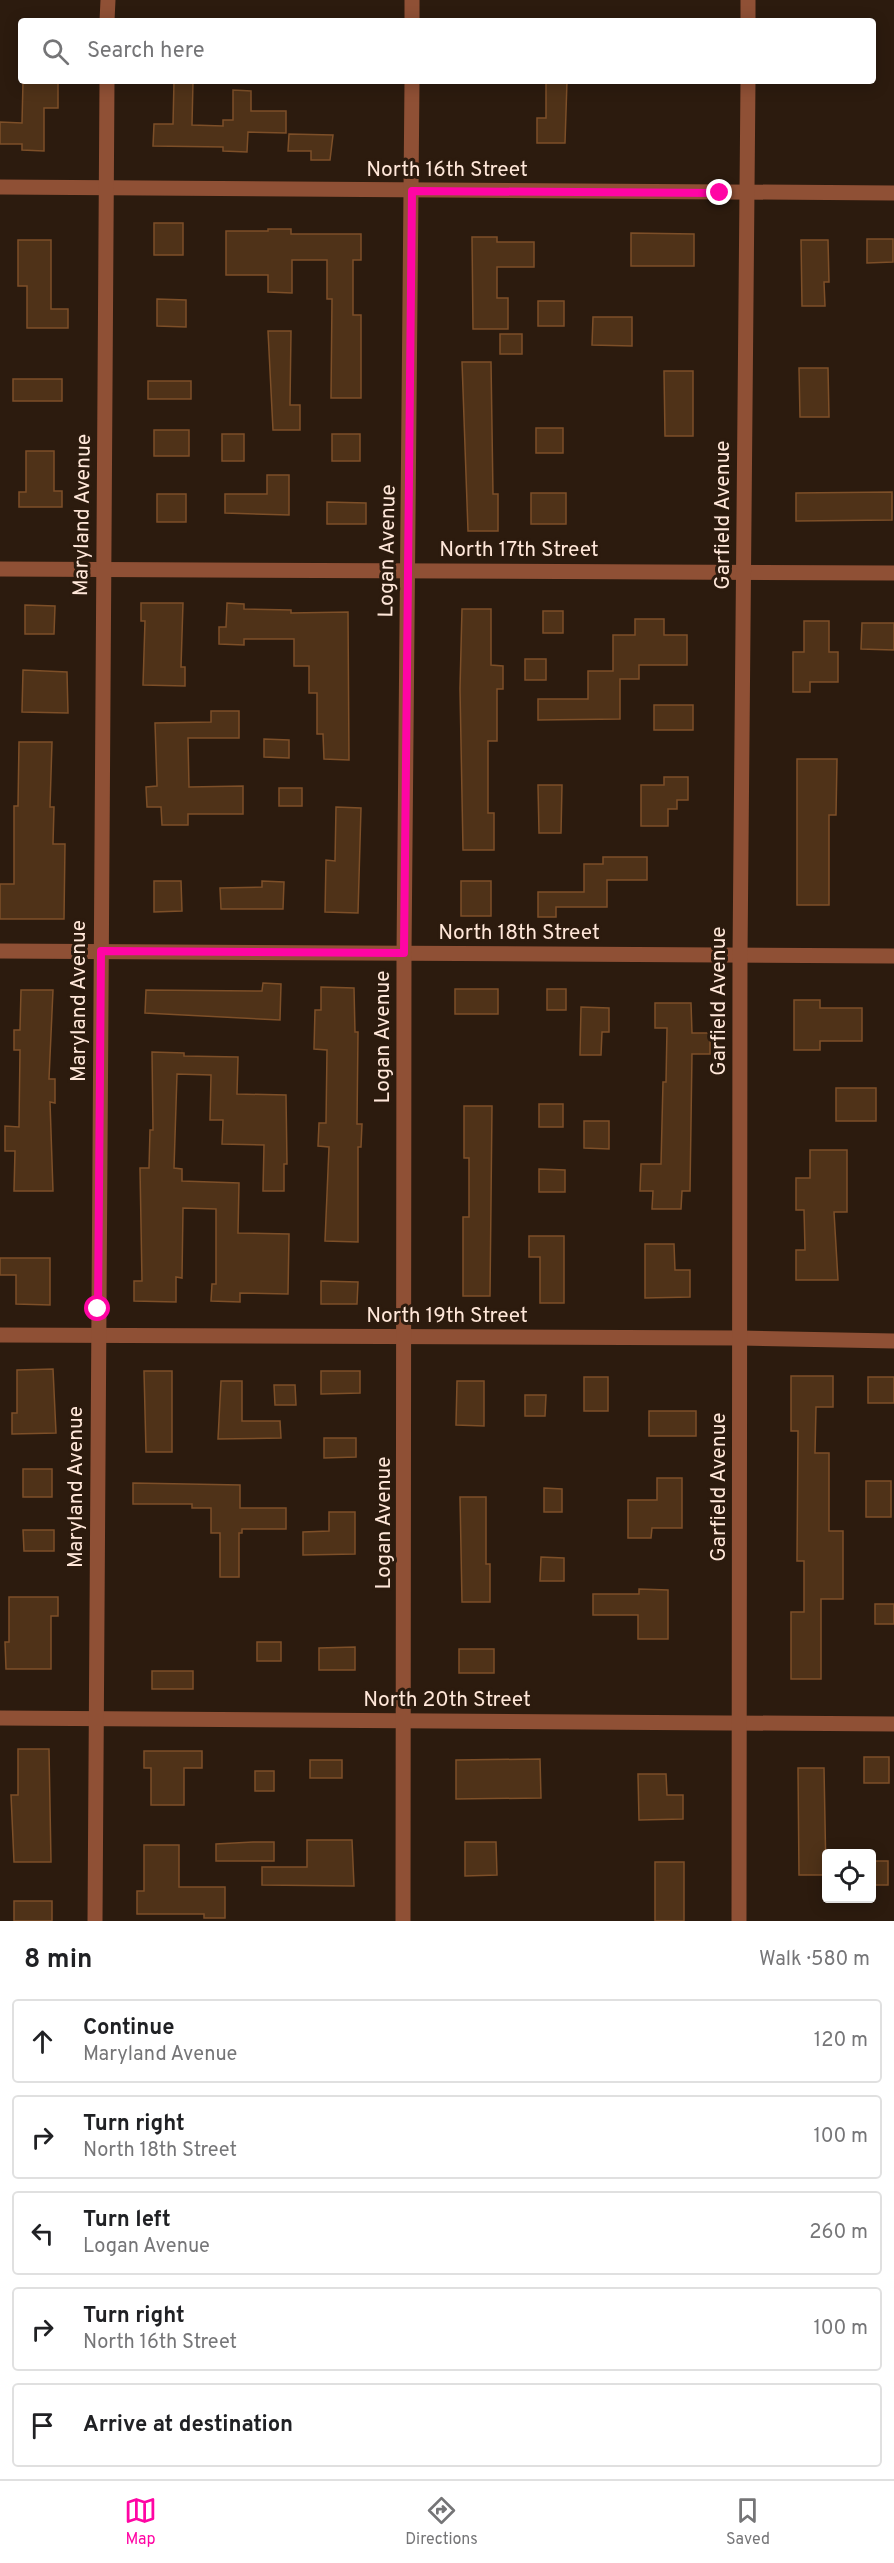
<!DOCTYPE html>
<meta charset="utf-8">
<style>
:root{--surface:#fff;--page:#f6f6f6;--text:#202124;--muted:#757577;--line:#e0e0e0;--accent:#ff05a4}
body{margin:0;font-family:Overpass,sans-serif;background:var(--page);color:var(--text)}
.controls{position:absolute;right:18px;bottom:18px;display:grid;overflow:hidden;border-radius:6px;box-shadow:0 3px 15px #0003}
.controls button{width:54px;height:54px;display:grid;place-items:center;padding:0;border:0;border-bottom:2px solid var(--line);background:var(--surface);color:var(--text);font:30px sans-serif}
.stop{position:absolute;width:18px;height:18px;margin:-14px;border:4px solid #ff05a4;border-radius:50%;background:#fff}
.stop.end{background:#ff05a4;border-color:#fff;box-shadow:0 2px 6px #0008}
.list{margin:0;padding:0;list-style:none}
h2{display:flex;justify-content:space-between;align-items:center;height:78px;margin:0;padding:0 24px;font-size:26px}
h2 small{font-size:20px;font-weight:400;color:var(--muted)}
.list li{display:grid;grid-template-columns:39px 1fr auto;gap:18px;align-items:center;box-sizing:border-box;height:84px;margin:0 12px 12px;padding:0 12px;border:2px solid var(--line);border-radius:6px}
.list b{display:block;font-size:22px;white-space:nowrap}
.list p{margin:0;font-size:20px;white-space:nowrap;color:var(--muted)}
.list em{font-size:20px;font-style:normal;color:var(--muted)}
.icon{flex:none;width:33px;height:33px;fill:none;stroke:currentColor;stroke-width:2;stroke-linecap:round;stroke-linejoin:round}
.map{position:relative;flex:none;width:894px;height:1921px;overflow:hidden}
.search{position:absolute;background:var(--surface);box-shadow:0 3px 15px #0003;left:18px;right:18px;top:18px;height:66px;display:flex;align-items:center;gap:15px;box-sizing:border-box;padding:0 21px;border-radius:6px;color:var(--muted);font-size:22px}
.sheet{height:558px;background:var(--surface)}
nav{display:flex;justify-content:space-around;align-items:center;box-sizing:border-box;height:84px;border-top:2px solid var(--line);background:var(--surface);font-size:16px;color:var(--muted)}
nav a{display:grid;justify-items:center;gap:3px}
nav .on{color:var(--accent)}
.map>svg:first-child{display:block}
</style>
<div class="map">
<svg width="894" height="1921" viewBox="0 0 894 1921">
<rect width="100%" height="100%" fill="#2c1b0e"/>
<g fill="#4f3218" stroke="#7d4f28" stroke-width="1.5">
<path d="M23,81H58V108H44V151L22,150V144H0V122L22,123Z"/>
<path d="M174,81H193L192,125L223,126V120H233V90L251,91V111H286V133L248,132L247,152L223,151V147L153,146L154,124H173Z"/>
<path d="M546,81H567L565,143H537V118H546Z"/>
<path d="M289,134L333,135L330,160H311V151H288Z"/>
<rect x="154" y="223" width="29" height="32"/>
<path d="M268,229H291V234H361V260H353V315H361V398H331L332,299H327V260H292V293L268,292V275H226V231H268Z"/>
<path d="M631,233L694,234V266H631Z"/>
<path d="M472,237H497V242H534V267H497V298H508V329H473Z"/>
<path d="M867,239H893V262L867,263Z"/>
<path d="M18,240H51V309H68V328H27V286H18Z"/>
<path d="M801,240H828L829,282H824L825,306H802Z"/>
<path d="M157,299L186,300V327L157,326Z"/>
<rect x="538" y="301" width="26" height="25"/>
<path d="M593,317H632V346L592,345Z"/>
<path d="M268,331H291L290,405H300V430H273Z"/>
<rect x="500" y="334" width="22" height="20"/>
<path d="M462,362H491L493,494H498V531H468Z"/>
<path d="M799,368H828L829,417H800Z"/>
<path d="M664,371H693V436H665Z"/>
<rect x="13" y="379" width="49" height="22"/>
<rect x="148" y="381" width="43" height="18"/>
<rect x="536" y="428" width="27" height="25"/>
<rect x="154" y="430" width="35" height="26"/>
<rect x="222" y="434" width="22" height="27"/>
<rect x="332" y="434" width="28" height="27"/>
<path d="M26,451H54V491H62V507H19V492H26Z"/>
<path d="M267,475H289V515L225,513V494H267Z"/>
<path d="M892,492V520L796,521V493Z"/>
<rect x="531" y="493" width="35" height="31"/>
<rect x="157" y="494" width="29" height="28"/>
<path d="M327,502L366,503V524H327Z"/>
<path d="M141,603H183L181,667H185V686L143,685L145,621H141Z"/>
<path d="M227,603L244,604V609L291,610V613L348,612L349,760L324,759L323,734H317V693H309V666H294V639H244V645L219,644V627H226Z"/>
<path d="M25,605L55,606L54,634H25Z"/>
<path d="M462,609H491V665L503,666V689H497V741H488V813H494V850H463L460,689Z"/>
<rect x="543" y="611" width="20" height="22"/>
<path d="M635,619H664V635H687V665H639V679H620V719L538,720V699H588V671H613V635H635Z"/>
<path d="M804,621H829V652H838V682H810V692H793V652H804Z"/>
<path d="M862,623H894V650L861,649Z"/>
<rect x="525" y="659" width="21" height="21"/>
<path d="M23,670L67,672L68,713L22,712Z"/>
<rect x="654" y="705" width="39" height="25"/>
<path d="M211,711H239V738H188L189,787L243,786V814H188V825H162L161,807H147L146,787L157,786L155,723L211,722Z"/>
<path d="M264,739L289,740V758L264,757Z"/>
<path d="M19,742H52L50,807H54L53,844H65L64,919H0V884H14V806H18Z"/>
<path d="M797,759H837L836,815H829V905H797Z"/>
<path d="M664,777H688V800H677V809H668V826H641V785H664Z"/>
<path d="M538,785H562L561,833H539Z"/>
<rect x="279" y="788" width="23" height="18"/>
<path d="M336,807L361,808L358,913L325,912L326,860L335,861Z"/>
<path d="M603,857H647V880H607V907H556V917H538V892H584V864H603Z"/>
<path d="M154,881H181L182,911L154,912Z"/>
<path d="M262,881L284,882L283,909H221L220,888L262,887Z"/>
<rect x="461" y="881" width="30" height="35"/>
<path d="M263,983L281,984L280,1020L145,1013L146,990L262,991Z"/>
<path d="M321,987L354,988L355,1032H358L357,1124H362L361,1147H358V1242L325,1241L329,1147L318,1146L319,1123H326L327,1050L314,1049L315,1010H321Z"/>
<rect x="455" y="989" width="43" height="25"/>
<rect x="547" y="989" width="19" height="21"/>
<path d="M21,990H53L49,1079H55V1103L50,1102L53,1191H14L15,1151H5V1126L19,1127L20,1050H14V1030H20Z"/>
<path d="M794,1000H820V1008H862V1041H820V1050H794Z"/>
<path d="M655,1003H691L692,1033H710V1054H692L690,1191H682L681,1209H652L653,1191H640L641,1164H661L663,1082H666L667,1028H655Z"/>
<path d="M581,1007L609,1008V1032H602L601,1055H580Z"/>
<path d="M152,1052L184,1053V1056L238,1057L237,1094L286,1095L287,1164H284V1191H263L264,1145L222,1144L223,1120H210L211,1075L177,1074L174,1168L182,1169V1181L239,1183L238,1233L289,1234L288,1294L240,1293V1302L211,1301L212,1284H216V1209L183,1208L182,1278L176,1277V1302L134,1301V1281H142L140,1168H149L150,1130H153Z"/>
<rect x="836" y="1088" width="40" height="33"/>
<rect x="539" y="1104" width="24" height="23"/>
<path d="M464,1106H492L490,1296H463V1217H469V1158H464Z"/>
<path d="M584,1121H609V1149L584,1148Z"/>
<path d="M810,1150H847V1212H834L838,1280H796V1250H805L804,1210H796V1178H810Z"/>
<path d="M539,1169L565,1170V1192H539Z"/>
<path d="M529,1236H564V1303H540V1257H529Z"/>
<path d="M645,1244H674L675,1270H690V1297L645,1298Z"/>
<path d="M0,1258H50V1305L16,1304V1275H0Z"/>
<path d="M321,1281L358,1282L357,1304H321Z"/>
<path d="M53,1369L56,1433L12,1434V1413H17V1370Z"/>
<path d="M144,1371H172V1452H146Z"/>
<path d="M321,1371H360V1393L321,1394Z"/>
<path d="M791,1376H833V1407H816L815,1453H829V1531H843V1599H821V1679H791V1612H804V1561H797L798,1431H791Z"/>
<rect x="584" y="1377" width="24" height="34"/>
<rect x="868" y="1377" width="26" height="26"/>
<path d="M221,1381H242V1421H280L281,1438L218,1439Z"/>
<path d="M457,1381H484V1426L456,1425Z"/>
<path d="M274,1385H295L296,1405H275Z"/>
<path d="M525,1395H546L545,1416H525Z"/>
<rect x="649" y="1411" width="47" height="25"/>
<path d="M324,1438H356V1457L324,1458Z"/>
<rect x="23" y="1469" width="29" height="28"/>
<path d="M657,1478H682V1528H652L651,1538H628V1500H657Z"/>
<rect x="866" y="1481" width="25" height="36"/>
<path d="M133,1483L240,1485V1508H286V1529H242V1533H239V1577H220V1533H211V1508H192V1504H133Z"/>
<path d="M544,1488L562,1489V1512H544Z"/>
<path d="M460,1497H486V1564H490V1602H462Z"/>
<path d="M329,1512H355V1554L303,1555V1532L329,1531Z"/>
<path d="M23,1530H54V1551H24Z"/>
<path d="M541,1557L564,1558V1581H540Z"/>
<path d="M639,1589L668,1590V1639H638V1615H593V1594H639Z"/>
<path d="M9,1597H58V1616H51V1669H6L5,1642H9Z"/>
<rect x="875" y="1604" width="19" height="20"/>
<rect x="257" y="1642" width="24" height="19"/>
<path d="M355,1647V1670H319V1648Z"/>
<rect x="459" y="1649" width="35" height="24"/>
<rect x="152" y="1671" width="41" height="18"/>
<path d="M18,1749H49L51,1862H14L11,1795H18Z"/>
<path d="M144,1751H202V1768H184V1805H151V1768H144Z"/>
<rect x="864" y="1757" width="25" height="26"/>
<path d="M540,1759L541,1798L456,1799V1760Z"/>
<rect x="310" y="1760" width="32" height="18"/>
<path d="M798,1768H824L826,1875H799Z"/>
<rect x="255" y="1771" width="19" height="20"/>
<path d="M638,1774H666L667,1795H683V1819L639,1820Z"/>
<path d="M307,1840H352L354,1886L262,1885V1867H307Z"/>
<path d="M253,1842H274V1861H216V1844Z"/>
<path d="M465,1842H496L497,1875L465,1876Z"/>
<path d="M144,1845H179V1887H225V1918H204V1914H137V1891H144Z"/>
<rect x="872" y="1861" width="16" height="24"/>
<rect x="655" y="1862" width="29" height="59"/>
<rect x="14" y="1901" width="38" height="20"/>
</g>
<g fill="none" stroke-linecap="round" stroke-linejoin="round">
<g stroke="#8f5035" stroke-width="15">
<path d="M412,0V21"/>
<path d="M107,21L108,0"/>
<path d="M748,21V0"/>
<path d="M0,187L894,193"/>
<path d="M0,569L894,573"/>
<path d="M0,951L894,956"/>
<path d="M0,1335L741,1338L894,1341"/>
<path d="M0,1718L894,1724"/>
<path d="M95,1921L107,81"/>
<path d="M403,1921L404,953L412,81"/>
<path d="M739,1921L740,955L748,81"/>
</g>
</g>
<g fill="none" stroke-linecap="round" stroke-linejoin="round">
<path stroke="#ff05a4" stroke-width="8" d="M98,1309L101,951L404,953L412,191L720,193"/>
</g>
<g text-anchor="middle" dominant-baseline="central" stroke-width="6" stroke-linejoin="round" paint-order="stroke">
<g font-size="21" fill="#ffe7d9" stroke="#2c1b0e">
<text x="447" y="170">North 16th Street</text>
<text transform="translate(83 515) rotate(-89)">Maryland Avenue</text>
<text transform="translate(723 515) rotate(-90)">Garfield Avenue</text>
<text x="519" y="550">North 17th Street</text>
<text transform="translate(388 551) rotate(-89)">Logan Avenue</text>
<text x="519" y="933">North 18th Street</text>
<text transform="translate(79 1001) rotate(-90)">Maryland Avenue</text>
<text transform="translate(719 1001) rotate(-90)">Garfield Avenue</text>
<text transform="translate(383 1037) rotate(-90)">Logan Avenue</text>
<text x="447" y="1316">North 19th Street</text>
<text transform="translate(76 1487) rotate(-90)">Maryland Avenue</text>
<text transform="translate(719 1487) rotate(-90)">Garfield Avenue</text>
<text transform="translate(384 1523) rotate(-90)">Logan Avenue</text>
<text x="447" y="1700">North 20th Street</text>
</g>
</g>
</svg>
<div class="controls">
<button><svg class="icon" aria-label="locate" viewBox="0 0 24 24"><circle cx="12" cy="12" r="6"/><path d="M12 2v4M12 18v4M2 12h4M18 12h4"/></svg></button>
</div>
<div class="stop" style="left:98px;top:1309px"></div>
<div class="stop end" style="left:720px;top:193px"></div>
<div class="search"><svg class="icon" aria-label="search" viewBox="0 0 24 24"><circle cx="10" cy="10" r="6"/><path d="M15 15l6 6"/></svg>Search here</div>
</div>
<section class="sheet">
<h2>8 min<small>Walk · 580 m</small></h2>
<ul class="list">
<li><svg class="icon" aria-label="ahead" viewBox="0 0 24 24"><path d="M12 20V5M6 11l6-6 6 6"/></svg><div><b>Continue</b><p>Maryland Avenue</p></div><em>120 m</em></li>
<li><svg class="icon" aria-label="right" viewBox="0 0 24 24"><path d="M7 20v-9h11M14 6l5 5-5 5"/></svg><div><b>Turn right</b><p>North 18th Street</p></div><em>100 m</em></li>
<li><svg class="icon" aria-label="left" viewBox="0 0 24 24"><path d="M17 20v-9H6M10 6l-5 5 5 5"/></svg><div><b>Turn left</b><p>Logan Avenue</p></div><em>260 m</em></li>
<li><svg class="icon" aria-label="right" viewBox="0 0 24 24"><path d="M7 20v-9h11M14 6l5 5-5 5"/></svg><div><b>Turn right</b><p>North 16th Street</p></div><em>100 m</em></li>
<li><svg class="icon" aria-label="arrive" viewBox="0 0 24 24"><path d="M6 21V4h12l-3 4 3 4H6"/></svg><div><b>Arrive at destination</b></div></li>
</ul>
</section>
<nav>
<a class="on"><svg class="icon" aria-label="map" viewBox="0 0 24 24"><path d="M3 6l6-2 6 2 6-2v14l-6 2-6-2-6 2zM9 4v14M15 6v14"/></svg>Map</a>
<a><svg class="icon" aria-label="directions" viewBox="0 0 24 24"><path d="M12 3l9 9-9 9-9-9zM9 14v-3h6M13 9l2 2-2 2"/></svg>Directions</a>
<a><svg class="icon" aria-label="saved" viewBox="0 0 24 24"><path d="M7 4h10v16l-5-4-5 4z"/></svg>Saved</a>
</nav>
